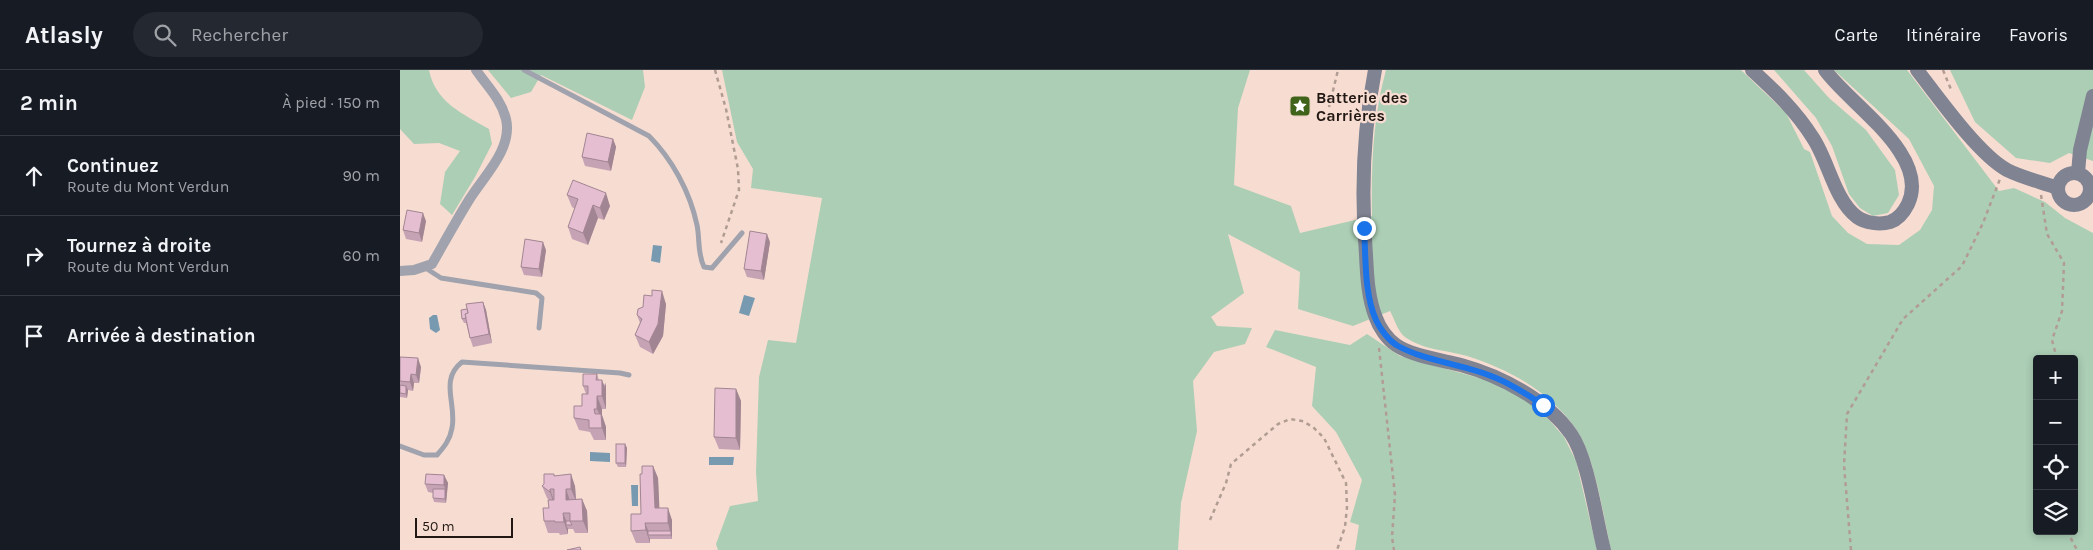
<!DOCTYPE html>
<html lang="fr">
<meta charset="utf-8">
<style>
:root{--surface:#171b24;--page:#242831;--text:#f1f3f6;--muted:#9ea1a6;--line:#363941}
body{margin:0;font-family:Karla,sans-serif;background:var(--page);color:var(--text)}
.controls{position:absolute;right:15px;bottom:15px;display:grid;overflow:hidden;border-radius:5px;box-shadow:0 2px 8px #0003}
.controls button{width:45px;height:45px;display:grid;place-items:center;padding:0;border:0;border-bottom:1px solid var(--line);background:var(--surface);color:var(--text);font:25px sans-serif}
.scale{position:absolute;left:15px;bottom:12px;width:98px;box-sizing:border-box;padding-left:5px;border:2px solid #211814;border-top:0;font-size:14px;line-height:18px;white-space:nowrap;color:#211814;-webkit-text-stroke:4px #f7ddd1;paint-order:stroke}
.stop{position:absolute;width:15px;height:15px;margin:-11px;border:4px solid #1a73e8;border-radius:50%;background:#fff}
.stop.end{background:#1a73e8;border-color:#fff;box-shadow:0 1px 5px #0008}
.list{margin:0;padding:0;list-style:none}
h2{display:flex;justify-content:space-between;align-items:center;height:65px;margin:0;padding:0 20px;font-size:21px}
h2 small{font-size:16px;font-weight:400;color:var(--muted)}
.list li{display:grid;grid-template-columns:32px 1fr auto;gap:15px;align-items:center;box-sizing:border-box;height:80px;padding:0 20px;border-top:1px solid var(--line)}
.list b{display:block;font-size:19px;white-space:nowrap}
.list p{margin:0;font-size:16px;white-space:nowrap;color:var(--muted)}
.list em{font-size:16px;font-style:normal;color:var(--muted)}
.icon{flex:none;width:28px;height:28px;fill:none;stroke:currentColor;stroke-width:2;stroke-linecap:round;stroke-linejoin:round}
.map{position:relative;flex:none;width:1693px;height:480px;overflow:hidden}
header{display:flex;align-items:center;gap:30px;box-sizing:border-box;height:70px;padding:0 25px;background:var(--surface);border-bottom:1px solid var(--line)}
header strong{font-size:24px}
nav{display:flex;gap:28px;margin-inline-start:auto;font-size:18px}
.search{width:350px;height:45px;background:var(--page);display:flex;align-items:center;gap:12px;box-sizing:border-box;padding:0 18px;border-radius:28px;color:var(--muted);font-size:19px}
main{display:flex}
aside{flex:1;background:var(--surface)}
.map>svg:first-child{display:block}
</style>
<header>
<strong>Atlasly</strong>
<div class="search"><svg class="icon" aria-label="search" viewBox="0 0 24 24"><circle cx="10" cy="10" r="6"/><path d="M15 15l6 6"/></svg>Rechercher</div>
<nav><a>Carte</a><a>Itinéraire</a><a>Favoris</a></nav>
</header>
<main>
<aside>
<h2>2 min<small>À pied · 150 m</small></h2>
<ul class="list">
<li><svg class="icon" aria-label="ahead" viewBox="0 0 24 24"><path d="M12 20V5M6 11l6-6 6 6"/></svg><div><b>Continuez</b><p>Route du Mont Verdun</p></div><em>90 m</em></li>
<li><svg class="icon" aria-label="right" viewBox="0 0 24 24"><path d="M7 20v-9h11M14 6l5 5-5 5"/></svg><div><b>Tournez à droite</b><p>Route du Mont Verdun</p></div><em>60 m</em></li>
<li><svg class="icon" aria-label="arrive" viewBox="0 0 24 24"><path d="M6 21V4h12l-3 4 3 4H6"/></svg><div><b>Arrivée à destination</b></div></li>
</ul>
</aside>
<div class="map">
<svg width="1693" height="480" viewBox="0 0 1693 480">
<rect width="100%" height="100%" fill="#f7ddd1"/>
<g fill="#acceb5" fill-rule="evenodd">
<path d="M0,0H29C35,32 63,44 89,59L92,74L75,107L52,145L40,134L45,102L60,81L39,73L14,74L0,59Z"/>
<path d="M88,0H243L245,17L232,50L141,5L131,22L111,28Z"/>
<path d="M322,0H850L838,38L834,115L891,136L900,163L972,146C971,97 973,47 986,0H1341L1386,43L1404,79L1410,82L1432,146L1448,163L1467,174L1499,175L1520,160L1532,140L1534,116L1509,69L1434,0H1507L1599,121L1614,118L1645,132L1665,148L1693,163V480H1211C1203,445 1195,384 1174,356C1147,320 1108,299 1067,286C1046,280 1023,280 1005,267C998,262 994,248 990,241L953,256L898,239L900,202L828,164L844,223L811,247L817,256L852,258L845,274L814,282L793,311L797,361L781,433L778,480H318L316,474L330,436L358,431L356,402L359,307L368,270L396,273L422,128L351,118L353,99L337,72ZM1637,289H1674V461H1637Z"/>
<path d="M1374,0H1404L1429,28L1466,60L1495,100L1499,125L1488,143L1473,146L1460,138L1449,124L1432,76L1416,48Z"/>
<path d="M1550,0H1693V91L1669,83L1650,93L1616,88L1575,52Z"/>
<path d="M875,260L950,275L967,264L1000,286L1097,313L1127,330L1143,343L1164,367L1176,391L1197,480H955L959,455L950,452L962,410L936,362L912,336L916,297L866,277Z"/>
</g>
<g fill="#789ab1">
<path d="M253,175L262,176L260,193L251,191Z"/>
<path d="M344,225L355,228L349,246L339,243Z"/>
<path d="M33,245H37L40,260L36,263L30,259L29,248Z"/>
<path d="M190,382L210,383V392L190,391Z"/>
<path d="M309,387H334L333,395H309Z"/>
<path d="M231,415H238V436H232Z"/>
</g>
<g fill="none" stroke-linecap="round" stroke-linejoin="round">
<g stroke="#b19c93" stroke-width="2.5" stroke-dasharray="4 4" stroke-linecap="butt">
<path d="M315,0L326,39L338,99L339,120L321,173"/>
<path d="M1543,0L1552,22"/>
<path d="M929,37L938,0"/>
<path d="M1690,112L1693,113"/>
<path d="M1641,125L1647,164L1664,193L1662,241L1652,270L1657,289"/>
<path d="M979,278L995,425L992,467L994,480"/>
<path d="M810,450L826,413L831,394L878,354L890,349L902,351L913,357L924,368L946,413L947,437L945,457L937,480"/>
<path d="M1667,461L1677,480"/>
<path d="M1451,480L1444,395L1447,344L1503,249L1562,196L1583,153L1600,109"/>
</g>
<g stroke="#a0a3ad" stroke-width="5">
<path d="M124,0L249,66C272,89 290,122 297,155C300,169 297,182 304,197L312,198L342,163"/>
<path d="M24,197L41,208L136,223L142,228L139,258"/>
<path d="M0,376L24,385H37C44,377 50,370 52,358C57,334 39,310 62,292L220,303L229,305"/>
</g>
<path stroke="#a0a3ad" stroke-width="10" d="M0,201L14,200L32,194C44,173 56,151 69,130C83,107 113,79 106,49C101,29 87,16 76,0"/>
<g stroke="#808392" stroke-width="14">
<path d="M975,0C963,61 961,123 966,185C967,206 968,228 976,248C979,257 987,269 996,275C1012,286 1041,290 1061,295C1101,306 1147,330 1171,364C1188,388 1196,449 1204,480"/>
<path d="M1352,0C1375,21 1396,41 1413,68C1428,90 1435,131 1457,147C1465,153 1480,155 1490,152C1499,149 1504,142 1508,134C1531,85 1449,34 1425,0"/>
<path d="M1517,0C1538,27 1578,84 1607,100C1623,108 1641,112 1658,118"/>
<circle cx="1674" cy="119" r="16"/>
<path d="M1678,103L1680,80L1693,26"/>
</g>
</g>
<g fill="#c6a3b4">
<path d="M213,69L216,77L211,101L185,96L182,87Z"/>
<path d="M167,125L210,136L204,150L198,148L188,175L172,169L168,157L175,139L172,137Z"/>
<path d="M26,151L22,172L6,169L3,160Z"/>
<path d="M370,172L364,210L347,207L344,199Z"/>
<path d="M146,180L142,207L124,205L121,197Z"/>
<path d="M252,226L266,234L263,266L253,284L240,277L235,265L240,253L237,245Z"/>
<path d="M83,232L86,240L92,273L73,277L70,268L66,253H64L62,249L67,239Z"/>
<path d="M0,287L21,297L19,313H14L13,321L8,320L7,328L0,327Z"/>
<path d="M197,304L199,310L202,312L206,316V339H202V345L206,357V370H194L190,362L179,360L174,348L182,336L186,324L183,316Z"/>
<path d="M336,319L341,331L340,380L319,379L314,367Z"/>
<path d="M225,374L227,378L226,397H218L216,393Z"/>
<path d="M253,396L258,408L259,438L272,450V469H250V473H236L231,461L241,444L242,404Z"/>
<path d="M44,405L48,413L46,433L34,432L33,428V423L28,422L25,414Z"/>
<path d="M154,406L175,416L176,429H182L187,441L188,463H175L173,459H168V464L160,465L159,463H148L144,451L149,438V430L147,428L142,416Z"/>
</g>
<g fill="#a18592">
<path d="M213,69L216,77L211,101L208,92Z"/>
<path d="M206,123L210,136L204,150L200,138Z"/>
<path d="M193,135L198,148L188,175L183,163Z"/>
<path d="M23,143L26,151L22,172L19,163Z"/>
<path d="M367,164L370,172L364,210L361,201Z"/>
<path d="M143,172L146,180L142,207L139,199Z"/>
<path d="M262,221L266,234L263,266L253,284L249,272Z"/>
<path d="M83,232L86,240L92,273L89,264Z"/>
<path d="M18,288L21,297L19,313L16,305Z"/>
<path d="M11,304L14,313L13,321L10,312Z"/>
<path d="M202,310L205,318V312L206,316V339L202,326Z"/>
<path d="M6,316L8,320L7,328L6,324Z"/>
<path d="M336,319L341,331L340,380L336,368Z"/>
<path d="M197,326L202,339V345L206,357V370L202,358V350L197,339Z"/>
<path d="M225,374L227,378L226,397L225,393Z"/>
<path d="M253,396L258,408L260,450L255,438Z"/>
<path d="M171,404L175,416L176,431L171,419Z"/>
<path d="M44,405L48,413L46,433L45,429V419L44,415Z"/>
<path d="M150,419L154,431V434L150,422Z"/>
<path d="M166,419L170,431L166,430Z"/>
<path d="M182,429L187,441L188,463L183,451Z"/>
<path d="M268,438L272,450V469L268,453Z"/>
<path d="M163,443L168,455H166L168,459V464L164,452Z"/>
<path d="M245,453L250,465H248L250,469V473L246,460Z"/>
</g>
<g fill="#e6bed1" stroke="#a18592">
<path d="M187,63L213,69L208,92L182,87Z"/>
<path d="M173,110L206,123L200,138L193,135L183,163L168,157L178,129L167,125Z"/>
<path d="M7,140L23,143L19,163L3,160Z"/>
<path d="M350,161L367,164L361,201L344,199Z"/>
<path d="M125,169L143,172L139,199L121,197Z"/>
<path d="M252,220L262,221L258,254L249,272L235,265L242,249L237,245L238,239L243,237L244,225L252,226Z"/>
<path d="M83,232L89,264L70,268L65,244L68,243L66,234Z"/>
<path d="M67,239L68,243L65,244L66,248L62,249L61,240Z"/>
<path d="M0,287L18,288L16,305L11,304L10,312L0,311Z"/>
<path d="M183,304H197L196,310H202V326H197V339H194L195,344H201L202,358H189V350L174,348V336H182V324H188V316H183Z"/>
<path d="M0,315L6,316V324L0,323Z"/>
<path d="M315,318L336,319V368L314,367Z"/>
<rect x="216" y="374" width="9" height="19"/>
<path d="M242,396H253L255,438H268V453H245L246,460L231,461V444H241L240,404H242Z"/>
<path d="M26,404L44,405V415L25,414Z"/>
<path d="M144,404H154V406L171,404V419H166V430L182,429L183,451H170V443H163L164,452H155V451H144L143,438H149L148,430H154V419H150V422L142,416L144,414Z"/>
<path d="M33,419H45V429L33,428Z"/>
<path d="M166,451H170L172,455H166Z"/>
<rect x="248" y="461" width="23" height="4"/>
<path d="M180,477L181,480H167Z"/>
</g>
<g fill="none" stroke-linecap="round" stroke-linejoin="round">
<path stroke="#1a73e8" stroke-width="6" d="M964,158C966,188 964,223 976,250C980,259 989,271 998,276C1027,292 1065,294 1096,308C1113,315 1128,325 1143,335"/>
</g>
<defs>
<g id="sight-square" transform="scale(1.125)"><rect x="-9" y="-9" width="18" height="18" rx="4" fill="#40631a" stroke="#f7ddd1"/><path d="M0-6L1.8-2.2L6-1.7L2.9 1.2L3.7 5.4L0 3.3L-3.7 5.4L-2.9 1.2L-6-1.7L-1.8-2.2Z" fill="#fff"/></g>
</defs>
<g fill-rule="evenodd">
<use href="#sight-square" x="900" y="36"/>
</g>
<g text-anchor="middle" dominant-baseline="central" stroke-width="4.5" stroke-linejoin="round" paint-order="stroke">
<g font-size="16" font-weight="bold" fill="#211814" stroke="#f7ddd1" text-anchor="start">
<text x="916" y="27">Batterie des<tspan x="916" dy="18">Carrières</tspan></text>
</g>
</g>
</svg>
<div class="controls">
<button>+</button>
<button>−</button>
<button><svg class="icon" aria-label="locate" viewBox="0 0 24 24"><circle cx="12" cy="12" r="6"/><path d="M12 2v4M12 18v4M2 12h4M18 12h4"/></svg></button>
<button><svg class="icon" aria-label="layers" viewBox="0 0 24 24"><path d="M12 4l9 5-9 5-9-5zM3 14l9 5 9-5"/></svg></button>
</div>
<div class="scale">50 m</div>
<div class="stop" style="left:1143px;top:335px"></div>
<div class="stop end" style="left:964px;top:158px"></div>
</div>
</main>
